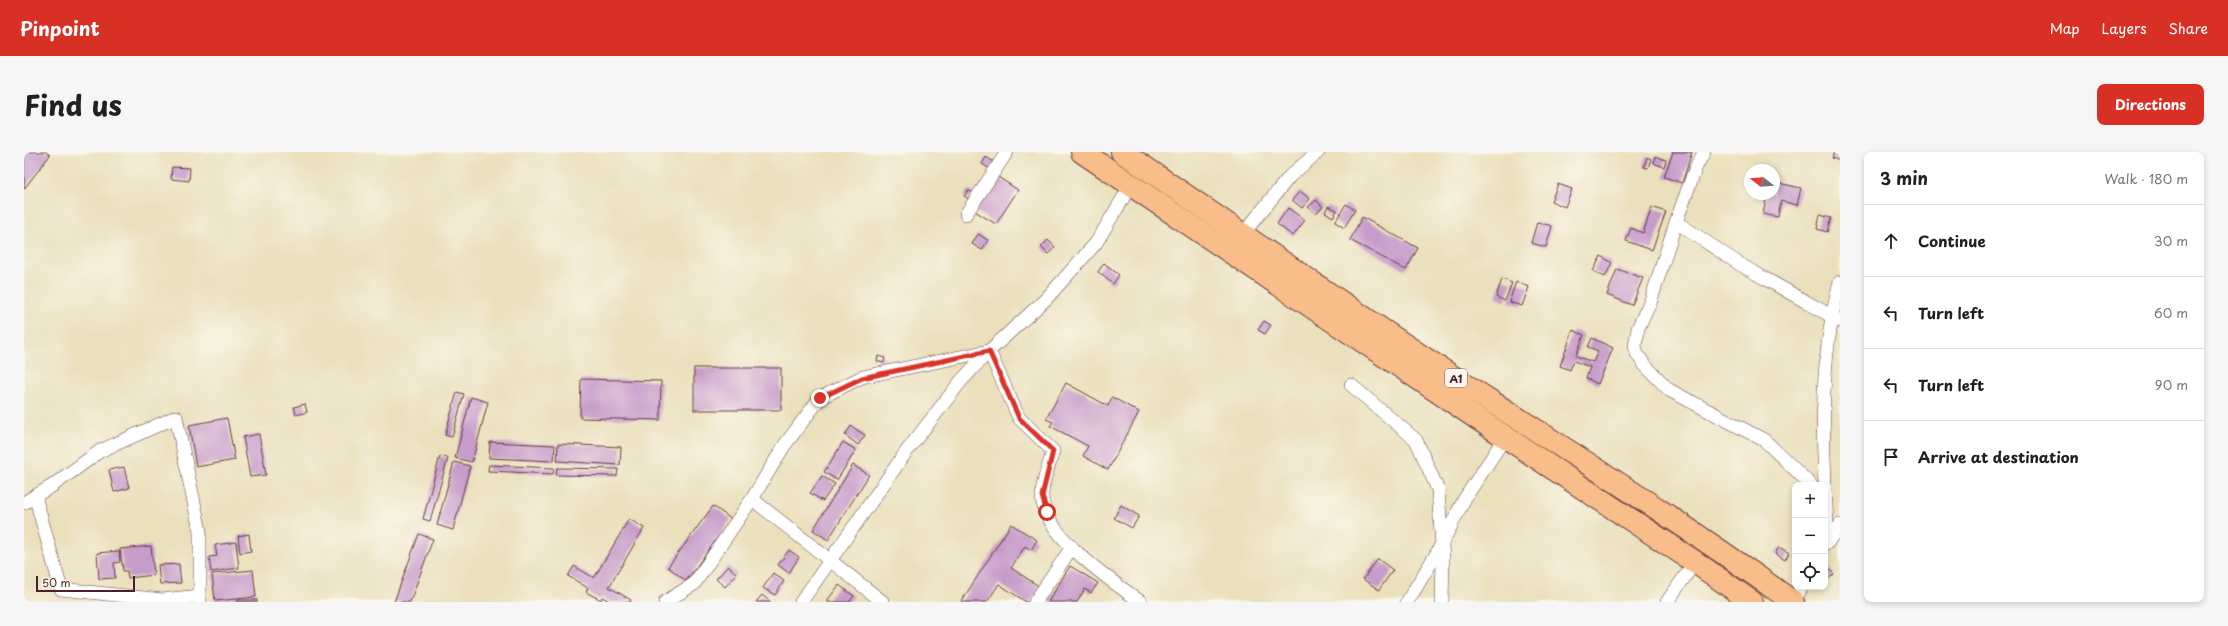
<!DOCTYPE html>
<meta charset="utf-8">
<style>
:root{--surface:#fff;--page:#f6f6f6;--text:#202124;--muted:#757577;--line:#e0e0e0;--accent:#d93025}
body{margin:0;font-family:"Playpen Sans",sans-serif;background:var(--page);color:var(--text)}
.controls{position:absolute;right:12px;bottom:12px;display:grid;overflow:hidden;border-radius:8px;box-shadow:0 2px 6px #0003}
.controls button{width:36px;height:36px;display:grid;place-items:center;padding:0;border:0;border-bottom:1px solid var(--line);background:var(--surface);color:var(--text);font:20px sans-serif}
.compass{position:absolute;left:1720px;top:12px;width:36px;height:36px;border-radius:50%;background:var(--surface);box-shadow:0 2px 6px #0003;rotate:287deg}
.scale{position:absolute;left:12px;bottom:10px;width:99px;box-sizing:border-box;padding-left:4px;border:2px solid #4a1f2b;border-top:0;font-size:11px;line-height:14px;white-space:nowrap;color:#4a1f2b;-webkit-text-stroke:3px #fbf7ec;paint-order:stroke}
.stop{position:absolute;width:12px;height:12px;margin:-9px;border:3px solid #d93025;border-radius:50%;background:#fff}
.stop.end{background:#d93025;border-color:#fff;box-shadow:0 1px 4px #0008}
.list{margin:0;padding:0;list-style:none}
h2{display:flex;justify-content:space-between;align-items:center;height:52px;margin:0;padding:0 16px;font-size:17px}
h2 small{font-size:13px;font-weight:400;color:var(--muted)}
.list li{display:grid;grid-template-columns:26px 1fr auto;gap:12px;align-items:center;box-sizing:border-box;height:72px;padding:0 16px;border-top:1px solid var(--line)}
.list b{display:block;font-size:15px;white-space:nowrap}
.list em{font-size:13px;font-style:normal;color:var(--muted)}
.icon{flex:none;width:22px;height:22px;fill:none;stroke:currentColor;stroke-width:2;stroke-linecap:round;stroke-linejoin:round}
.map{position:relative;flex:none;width:1816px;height:450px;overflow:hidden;border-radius:8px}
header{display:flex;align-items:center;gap:24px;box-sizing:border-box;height:56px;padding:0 20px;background:var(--accent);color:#fff}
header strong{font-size:19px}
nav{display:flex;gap:22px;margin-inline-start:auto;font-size:14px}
.intro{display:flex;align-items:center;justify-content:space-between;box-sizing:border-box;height:96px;padding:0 24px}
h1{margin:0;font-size:28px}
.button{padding:10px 18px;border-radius:8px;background:var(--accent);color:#fff;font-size:14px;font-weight:700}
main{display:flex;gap:24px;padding:0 24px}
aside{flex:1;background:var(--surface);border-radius:8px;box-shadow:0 2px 6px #0003}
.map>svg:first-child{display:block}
</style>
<header>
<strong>Pinpoint</strong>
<nav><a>Map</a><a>Layers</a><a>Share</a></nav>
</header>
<div class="intro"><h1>Find us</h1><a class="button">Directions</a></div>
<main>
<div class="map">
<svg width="1816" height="450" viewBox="0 0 1816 450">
<rect width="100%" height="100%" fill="#fbf7ec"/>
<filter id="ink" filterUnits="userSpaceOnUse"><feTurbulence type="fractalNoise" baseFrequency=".025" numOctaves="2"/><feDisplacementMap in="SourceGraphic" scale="8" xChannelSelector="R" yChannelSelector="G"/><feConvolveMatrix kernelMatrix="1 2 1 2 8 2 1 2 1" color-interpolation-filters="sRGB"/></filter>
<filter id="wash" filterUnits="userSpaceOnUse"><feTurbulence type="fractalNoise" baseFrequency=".012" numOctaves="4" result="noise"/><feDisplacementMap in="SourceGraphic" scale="16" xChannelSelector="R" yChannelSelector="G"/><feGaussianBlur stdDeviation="0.9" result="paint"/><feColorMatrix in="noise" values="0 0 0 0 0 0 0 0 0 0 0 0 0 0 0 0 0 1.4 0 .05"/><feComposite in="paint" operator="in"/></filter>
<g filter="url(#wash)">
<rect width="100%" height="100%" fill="#eae0bc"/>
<g id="blocks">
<g fill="#c89cca">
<path d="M3,0H22L26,3L0,37V5Z"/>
<path d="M1649,0H1668L1658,31L1640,25Z"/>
<path d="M1810,0H1816V9L1808,6Z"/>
<path d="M1631,4L1642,8L1640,15L1629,11Z"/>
<path d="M962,5L970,10L966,17L958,12Z"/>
<path d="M1623,5L1627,7L1624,16L1620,15Z"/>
<path d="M148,15L166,16L165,29L147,27Z"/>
<path d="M971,23L994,38L972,72L949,58Z"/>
<path d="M1750,30L1777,36L1773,53L1757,49L1754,65L1739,62L1743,42H1750Z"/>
<path d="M1534,32L1548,37L1541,55L1527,49Z"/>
<path d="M944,38L949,41L945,47L940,44Z"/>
<path d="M1276,39L1286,47L1278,56L1268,48Z"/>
<path d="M1292,48L1299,55L1292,62L1284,55Z"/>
<path d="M1322,52L1331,58L1320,76L1311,70Z"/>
<path d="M1304,54L1313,58L1309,65L1301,60Z"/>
<path d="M1628,55L1642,60L1628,98L1602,89L1607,76L1619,81Z"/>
<path d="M1264,56L1281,68L1269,84L1253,72Z"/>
<path d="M1796,63L1807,66L1803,80L1793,77Z"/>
<path d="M1338,65L1394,96L1382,118L1326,88Z"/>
<path d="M1513,70L1528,74L1522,95L1507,91Z"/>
<path d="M954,82L964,88L958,98L948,92Z"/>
<path d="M1024,88L1031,95L1024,102L1017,95Z"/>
<path d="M1577,104L1588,111L1581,125L1569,119Z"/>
<path d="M1080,111L1095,123L1089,132L1074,120Z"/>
<path d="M1593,117L1619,126L1608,153L1583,143Z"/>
<path d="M1478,127L1488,131L1481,149L1472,145Z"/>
<path d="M1492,130L1505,135L1498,154L1485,150Z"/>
<path d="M1240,169L1247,173L1241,182L1234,178Z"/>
<path d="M1549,178L1560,183L1552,204L1569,210L1574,199L1564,195L1568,186L1589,196L1574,232L1562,226L1566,215L1550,209L1546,218L1536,214Z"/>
<path d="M854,204L861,206L860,211L853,209Z"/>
<rect x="670" y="216" width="87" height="42"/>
<path d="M557,227L637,229L636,268L556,266Z"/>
<path d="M1042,231L1084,254L1088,245L1115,260L1084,318L1059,304L1064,294L1026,274L1029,270L1022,267Z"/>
<path d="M433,240L440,242L428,285L421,283Z"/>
<path d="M447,245L464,250L448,310L431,306Z"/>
<path d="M281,252L283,260L272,263L270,255Z"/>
<path d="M203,266L211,308L172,315L165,273Z"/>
<path d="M827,274L841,283L834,293L821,283Z"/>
<path d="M235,282L242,323L226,325L219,285Z"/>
<path d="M466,290L531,293L530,309L465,306Z"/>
<path d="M819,290L832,298L813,328L800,320Z"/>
<path d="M534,292L597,295L596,313L533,309Z"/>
<path d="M416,304L424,306L406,369L399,367Z"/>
<path d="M430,310L446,314L429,378L413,373Z"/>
<path d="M465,313L530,316L529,322L464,319Z"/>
<path d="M829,313L845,323L804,388L789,378Z"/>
<path d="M100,315L105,336L90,340L85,318Z"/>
<path d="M533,316L594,317L593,324L532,323Z"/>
<path d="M798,324L811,332L799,349L786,341Z"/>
<path d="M1097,353L1115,364L1108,376L1090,366Z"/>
<path d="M689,354L707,367L662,429L644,415Z"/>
<path d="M605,367L620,376L585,435L607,448L606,450H587L578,445L577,448L562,440L564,436L544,424L550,414L570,426Z"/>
<path d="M987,372L1013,388L1007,398L1001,394L987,416L1016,435L1006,450H1002L975,432L963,450H937Z"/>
<path d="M225,382L227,399L216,401L214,384Z"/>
<path d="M395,382L409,387L386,450H370Z"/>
<path d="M212,390L215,416L187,420L185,405L193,404L191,393Z"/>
<path d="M127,394L130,423L104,426L103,419H99L96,397Z"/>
<path d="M1755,395L1765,401L1761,408L1751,402Z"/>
<path d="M765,398L775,405L765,421L754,413Z"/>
<path d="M95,399L96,410L90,411L91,426L75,427L73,401Z"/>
<path d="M1354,407L1369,418L1355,438L1339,427Z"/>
<path d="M155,412L157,431L136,432L134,413Z"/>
<path d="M704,414L713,422L701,435L692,427Z"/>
<path d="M1046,414L1074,431L1067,441L1061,437L1053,450H1024Z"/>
<path d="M1804,416L1810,422L1804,427L1801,424V419Z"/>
<path d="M229,418L232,445L191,449L188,422Z"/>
<path d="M749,421L760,429L751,443L739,436Z"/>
<path d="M815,433L830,444L825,450H802Z"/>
<path d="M738,443L747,450H732Z"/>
<rect x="213" y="448" width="20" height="2"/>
</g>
</g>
</g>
<g filter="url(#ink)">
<use href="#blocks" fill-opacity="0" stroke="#623c41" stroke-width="1"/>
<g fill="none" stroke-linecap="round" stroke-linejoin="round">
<g stroke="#623c41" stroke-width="14">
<g id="minor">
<path d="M1680,0L1672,15L1652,70L1627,148L1614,176L1611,194L1613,202L1620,212L1645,238L1740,288L1787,333"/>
<path d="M942,62L983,0"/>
<path d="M1652,70L1717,113L1816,169"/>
<path d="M1219,82L1266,24L1294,0"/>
<path d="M1327,233L1392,288L1414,338L1419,407L1418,450"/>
<path d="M11,344L28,334L76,299L152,265L176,379V444"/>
<path d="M0,351L11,344L37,437L138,448L176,444V450"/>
<path d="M1804,390C1799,304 1793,214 1816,130"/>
<path d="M1803,391L1816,373"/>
<path d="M641,450L670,432L728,347"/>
<path d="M777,450L882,300L937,229L965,199L1022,147L1072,91L1107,33"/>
<path d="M859,450L728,347L760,294L796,246L838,225L965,199L995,266L1029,299C1026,312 1018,329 1018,343C1018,383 1088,429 1117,450"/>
<path d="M1011,450L1048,395"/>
<path d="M1383,450L1413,401L1441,346L1482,284"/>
<path d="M1643,450L1671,410"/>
<path d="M1769,450L1778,435"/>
</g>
</g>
<g stroke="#623c41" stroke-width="24">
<g id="trunk">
<path d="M1058,0L1454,267L1671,410L1728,450"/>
<path d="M1098,0C1221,83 1342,170 1468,250C1569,315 1671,379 1769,450"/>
</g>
</g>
<use href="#minor" stroke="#fff" stroke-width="13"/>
<use href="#trunk" stroke="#f8bd89" stroke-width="22"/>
</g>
</g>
<g fill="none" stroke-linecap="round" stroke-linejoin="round" filter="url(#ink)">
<path stroke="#d93025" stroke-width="5" d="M796,246L838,226L965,199L995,266L1029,299L1018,344L1023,360"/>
</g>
<g text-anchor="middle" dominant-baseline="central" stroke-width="3" stroke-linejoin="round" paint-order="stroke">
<rect fill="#fbf7ec" stroke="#7f6065" stroke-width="1" x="1421" y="217" width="22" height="18" rx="3"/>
<g font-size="11" font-weight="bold" fill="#4a1f2b">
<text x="1432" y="226">A1</text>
</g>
</g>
</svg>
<div class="controls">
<button>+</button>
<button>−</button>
<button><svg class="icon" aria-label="locate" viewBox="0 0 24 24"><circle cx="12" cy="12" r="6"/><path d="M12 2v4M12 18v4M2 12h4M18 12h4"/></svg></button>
</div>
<svg class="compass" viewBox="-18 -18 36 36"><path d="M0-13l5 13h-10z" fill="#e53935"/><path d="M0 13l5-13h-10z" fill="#757577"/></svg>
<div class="scale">50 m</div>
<div class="stop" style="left:1023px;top:360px"></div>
<div class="stop end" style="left:796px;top:246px"></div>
</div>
<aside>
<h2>3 min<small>Walk · 180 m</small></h2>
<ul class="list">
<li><svg class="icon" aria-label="ahead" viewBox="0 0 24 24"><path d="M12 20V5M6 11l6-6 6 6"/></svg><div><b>Continue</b></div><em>30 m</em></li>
<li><svg class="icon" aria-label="left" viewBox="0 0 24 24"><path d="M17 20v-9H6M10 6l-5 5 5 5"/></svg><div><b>Turn left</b></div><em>60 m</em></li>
<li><svg class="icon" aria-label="left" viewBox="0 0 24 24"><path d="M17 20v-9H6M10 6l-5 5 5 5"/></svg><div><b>Turn left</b></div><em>90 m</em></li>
<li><svg class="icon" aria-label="arrive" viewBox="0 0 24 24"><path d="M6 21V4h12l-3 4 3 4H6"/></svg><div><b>Arrive at destination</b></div></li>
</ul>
</aside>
</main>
